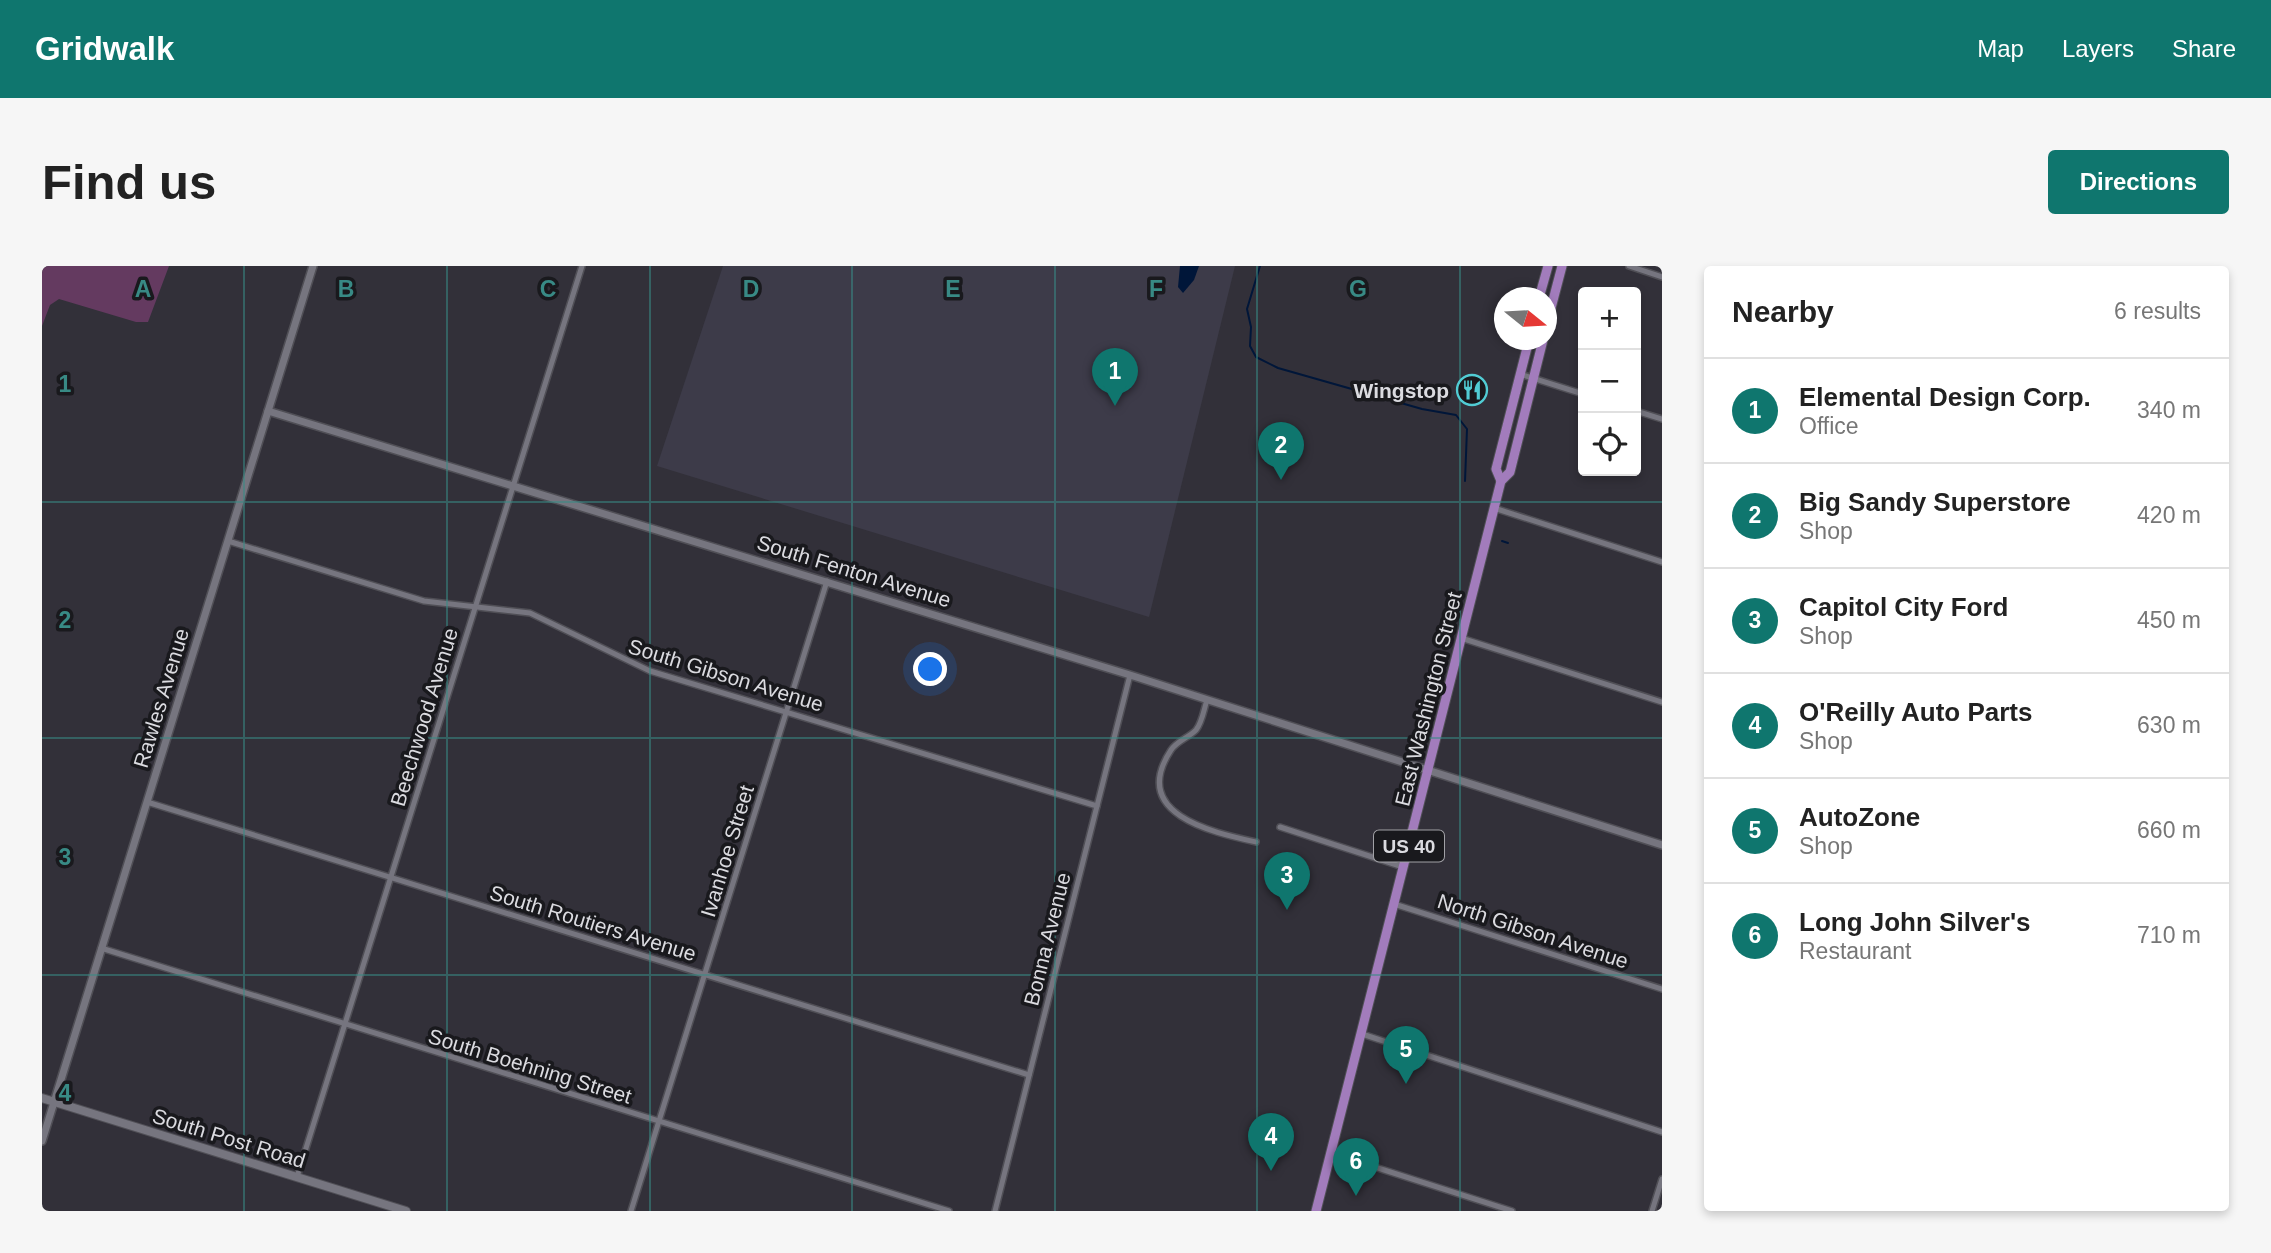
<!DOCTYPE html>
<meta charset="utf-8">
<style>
:root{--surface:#fff;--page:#f6f6f6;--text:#222;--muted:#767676;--line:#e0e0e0;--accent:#0f766e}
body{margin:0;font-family:Arial,sans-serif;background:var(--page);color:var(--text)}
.controls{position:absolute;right:21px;top:21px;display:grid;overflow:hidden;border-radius:7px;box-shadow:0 4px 10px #0003}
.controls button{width:63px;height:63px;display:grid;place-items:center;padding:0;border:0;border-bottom:2px solid var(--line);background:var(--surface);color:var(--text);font:35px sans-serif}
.compass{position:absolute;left:1452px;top:21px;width:63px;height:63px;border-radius:50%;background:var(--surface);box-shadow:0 4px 10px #0003;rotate:108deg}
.you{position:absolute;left:889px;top:404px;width:24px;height:24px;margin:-18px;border:5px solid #fff;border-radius:50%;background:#1a73e8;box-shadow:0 0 0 10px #1a73e833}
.badge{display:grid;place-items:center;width:46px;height:46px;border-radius:50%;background:var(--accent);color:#fff;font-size:23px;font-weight:700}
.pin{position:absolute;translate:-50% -58px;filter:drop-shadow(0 2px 4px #0008)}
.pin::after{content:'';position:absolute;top:37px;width:24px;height:21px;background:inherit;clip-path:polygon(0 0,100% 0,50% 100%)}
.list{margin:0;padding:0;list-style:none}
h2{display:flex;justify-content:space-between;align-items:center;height:91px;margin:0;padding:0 28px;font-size:30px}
h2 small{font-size:23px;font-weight:400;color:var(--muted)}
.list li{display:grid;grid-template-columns:46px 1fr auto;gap:21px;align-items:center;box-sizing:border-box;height:105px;padding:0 28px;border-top:2px solid var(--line)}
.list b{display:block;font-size:26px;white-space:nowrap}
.list p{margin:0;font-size:23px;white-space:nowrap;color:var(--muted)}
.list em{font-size:23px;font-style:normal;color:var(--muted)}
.icon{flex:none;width:38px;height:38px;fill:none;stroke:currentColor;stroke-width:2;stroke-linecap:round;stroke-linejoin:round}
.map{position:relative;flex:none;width:1620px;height:945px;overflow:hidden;border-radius:7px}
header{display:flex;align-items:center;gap:42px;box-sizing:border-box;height:98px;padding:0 35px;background:var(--accent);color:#fff}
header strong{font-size:33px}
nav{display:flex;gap:38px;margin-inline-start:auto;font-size:24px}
.intro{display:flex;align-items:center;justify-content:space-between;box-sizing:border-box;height:168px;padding:0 42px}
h1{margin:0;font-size:49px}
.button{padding:18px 32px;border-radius:7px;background:var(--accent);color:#fff;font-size:24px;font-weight:700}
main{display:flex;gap:42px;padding:0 42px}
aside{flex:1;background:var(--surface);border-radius:7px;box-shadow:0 4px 10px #0003}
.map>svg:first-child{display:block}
</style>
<header>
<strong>Gridwalk</strong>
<nav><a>Map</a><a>Layers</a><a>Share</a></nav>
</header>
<div class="intro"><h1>Find us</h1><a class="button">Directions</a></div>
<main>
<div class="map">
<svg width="1620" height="945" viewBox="0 0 1620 945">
<rect width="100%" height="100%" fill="#323039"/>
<path fill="#3d3b49" d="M681,0H1193L1107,351L615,200Z"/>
<path fill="#643a60" d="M0,0H127L106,56H94L17,33L8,39L0,60Z"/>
<path fill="#001639" d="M1138,0H1157L1152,14L1141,27L1136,21Z"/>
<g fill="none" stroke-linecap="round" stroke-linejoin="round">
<g stroke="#001639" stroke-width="2">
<path d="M1218,0L1205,43L1209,61L1208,80L1214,91L1236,102L1380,143L1414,149L1425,163L1423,215"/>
<path d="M1460,275L1466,277"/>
</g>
<g stroke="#504f56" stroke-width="8">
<g id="minor">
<path d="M1587,0L1620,11"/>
<path d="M1478,108L1541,128"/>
<path d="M1594,145L1620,153"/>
<path d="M1452,242L1620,296"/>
<path d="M186,275L382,335L488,347L608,405L1055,540"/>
<path d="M1419,372L1620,436"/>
<path d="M1165,434C1162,443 1160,457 1154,464C1146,472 1135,475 1129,484C1087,548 1169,566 1214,576"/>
<path d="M105,536L987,809"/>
<path d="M1238,561L1361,601"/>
<path d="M1352,638L1620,723"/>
<path d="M59,682L907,945"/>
<path d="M1320,768L1620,866"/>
<path d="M1289,887L1470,945"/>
<path d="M255,911L540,0"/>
<path d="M589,945L785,315"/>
<path d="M953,945L1088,409"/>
<path d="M1610,945L1620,913"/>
</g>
</g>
<g stroke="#504f56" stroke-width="10">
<g id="tertiary">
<path d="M226,145L1088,409L1620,579"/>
<path d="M0,875L271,0"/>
</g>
</g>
<g stroke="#504f56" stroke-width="10">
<path id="secondary" d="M0,832L364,945"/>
</g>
<g stroke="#504f56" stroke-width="11">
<g id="primary">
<path d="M1497,32L1506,0"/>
<path d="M1504,61L1520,0"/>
<path d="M1459,215L1454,203L1487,74"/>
<path d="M1274,945L1459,215L1468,206L1501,74"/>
</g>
</g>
<use href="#minor" stroke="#76757f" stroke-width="5"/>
<use href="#tertiary" stroke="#76757f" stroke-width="7"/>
<use href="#secondary" stroke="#76757f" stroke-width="8"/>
<use href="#primary" stroke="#a27cbc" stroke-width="9"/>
</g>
<path fill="none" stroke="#388a85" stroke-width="2" stroke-opacity="0.55" d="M202,0V945M405,0V945M608,0V945M810,0V945M1013,0V945M1215,0V945M1418,0V945M0,236H1620M0,472H1620M0,709H1620"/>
<defs>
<g id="restaurant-ring" transform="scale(1.575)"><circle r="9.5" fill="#19191d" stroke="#51ccd4" stroke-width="1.5"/><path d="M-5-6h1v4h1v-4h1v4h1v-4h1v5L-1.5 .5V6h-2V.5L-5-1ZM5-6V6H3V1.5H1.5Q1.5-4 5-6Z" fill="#51ccd4"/></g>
</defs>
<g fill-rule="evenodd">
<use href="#restaurant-ring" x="1430" y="124"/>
</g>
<g text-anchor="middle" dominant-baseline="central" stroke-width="7" stroke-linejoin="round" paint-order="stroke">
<rect fill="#19191d" stroke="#a1a1a6" stroke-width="2" x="1332" y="564.5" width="70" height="31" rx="5"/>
<g font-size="19" font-weight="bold" fill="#dbdbe0">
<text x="1367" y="580">US 40</text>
</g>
<g font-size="21" font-weight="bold" fill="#dbdbe0" stroke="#19191d" text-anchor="end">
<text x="1407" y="124">Wingstop</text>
</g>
<g font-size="21" fill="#dbdbe0" stroke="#19191d">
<text transform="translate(812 305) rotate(17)">South Fenton Avenue</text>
<text transform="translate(684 409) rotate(17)">South Gibson Avenue</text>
<text transform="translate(119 432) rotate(-73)">Rawles Avenue</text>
<text transform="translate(1386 433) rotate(-76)">East Washington Street</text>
<text transform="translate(382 451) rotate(-73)">Beechwood Avenue</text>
<text transform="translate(685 585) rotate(-73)">Ivanhoe Street</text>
<text transform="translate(551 657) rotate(17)">South Routiers Avenue</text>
<text transform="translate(1491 665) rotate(18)">North Gibson Avenue</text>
<text transform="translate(1005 673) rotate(-76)">Bonna Avenue</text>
<text transform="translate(488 800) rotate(17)">South Boehning Street</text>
<text transform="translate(187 872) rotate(17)">South Post Road</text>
</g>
</g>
<g font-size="23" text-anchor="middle" font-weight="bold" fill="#388a85" stroke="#19191d" stroke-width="7" stroke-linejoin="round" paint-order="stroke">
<text x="101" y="31">A</text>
<text x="304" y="31">B</text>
<text x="506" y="31">C</text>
<text x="709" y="31">D</text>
<text x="911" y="31">E</text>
<text x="1114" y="31">F</text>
<text x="1316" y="31">G</text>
<text x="23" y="126">1</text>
<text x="23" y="362">2</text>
<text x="23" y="599">3</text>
<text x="23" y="835">4</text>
</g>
</svg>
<div class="controls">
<button>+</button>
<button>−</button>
<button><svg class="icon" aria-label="locate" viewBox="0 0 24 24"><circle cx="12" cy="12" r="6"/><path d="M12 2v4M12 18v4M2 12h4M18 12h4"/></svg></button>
</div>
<svg class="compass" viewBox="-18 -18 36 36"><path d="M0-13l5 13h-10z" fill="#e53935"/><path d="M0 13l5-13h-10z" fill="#767676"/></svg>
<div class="you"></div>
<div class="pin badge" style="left:1073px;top:140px">1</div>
<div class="pin badge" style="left:1239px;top:214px">2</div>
<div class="pin badge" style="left:1245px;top:644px">3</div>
<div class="pin badge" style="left:1229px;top:905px">4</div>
<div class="pin badge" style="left:1364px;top:818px">5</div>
<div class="pin badge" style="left:1314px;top:930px">6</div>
</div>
<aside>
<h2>Nearby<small>6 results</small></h2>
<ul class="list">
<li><span class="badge">1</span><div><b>Elemental Design Corp.</b><p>Office</p></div><em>340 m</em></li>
<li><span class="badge">2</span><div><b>Big Sandy Superstore</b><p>Shop</p></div><em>420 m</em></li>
<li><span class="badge">3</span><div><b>Capitol City Ford</b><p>Shop</p></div><em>450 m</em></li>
<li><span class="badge">4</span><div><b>O'Reilly Auto Parts</b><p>Shop</p></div><em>630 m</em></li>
<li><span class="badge">5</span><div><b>AutoZone</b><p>Shop</p></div><em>660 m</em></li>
<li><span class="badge">6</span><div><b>Long John Silver's</b><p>Restaurant</p></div><em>710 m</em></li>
</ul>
</aside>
</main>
